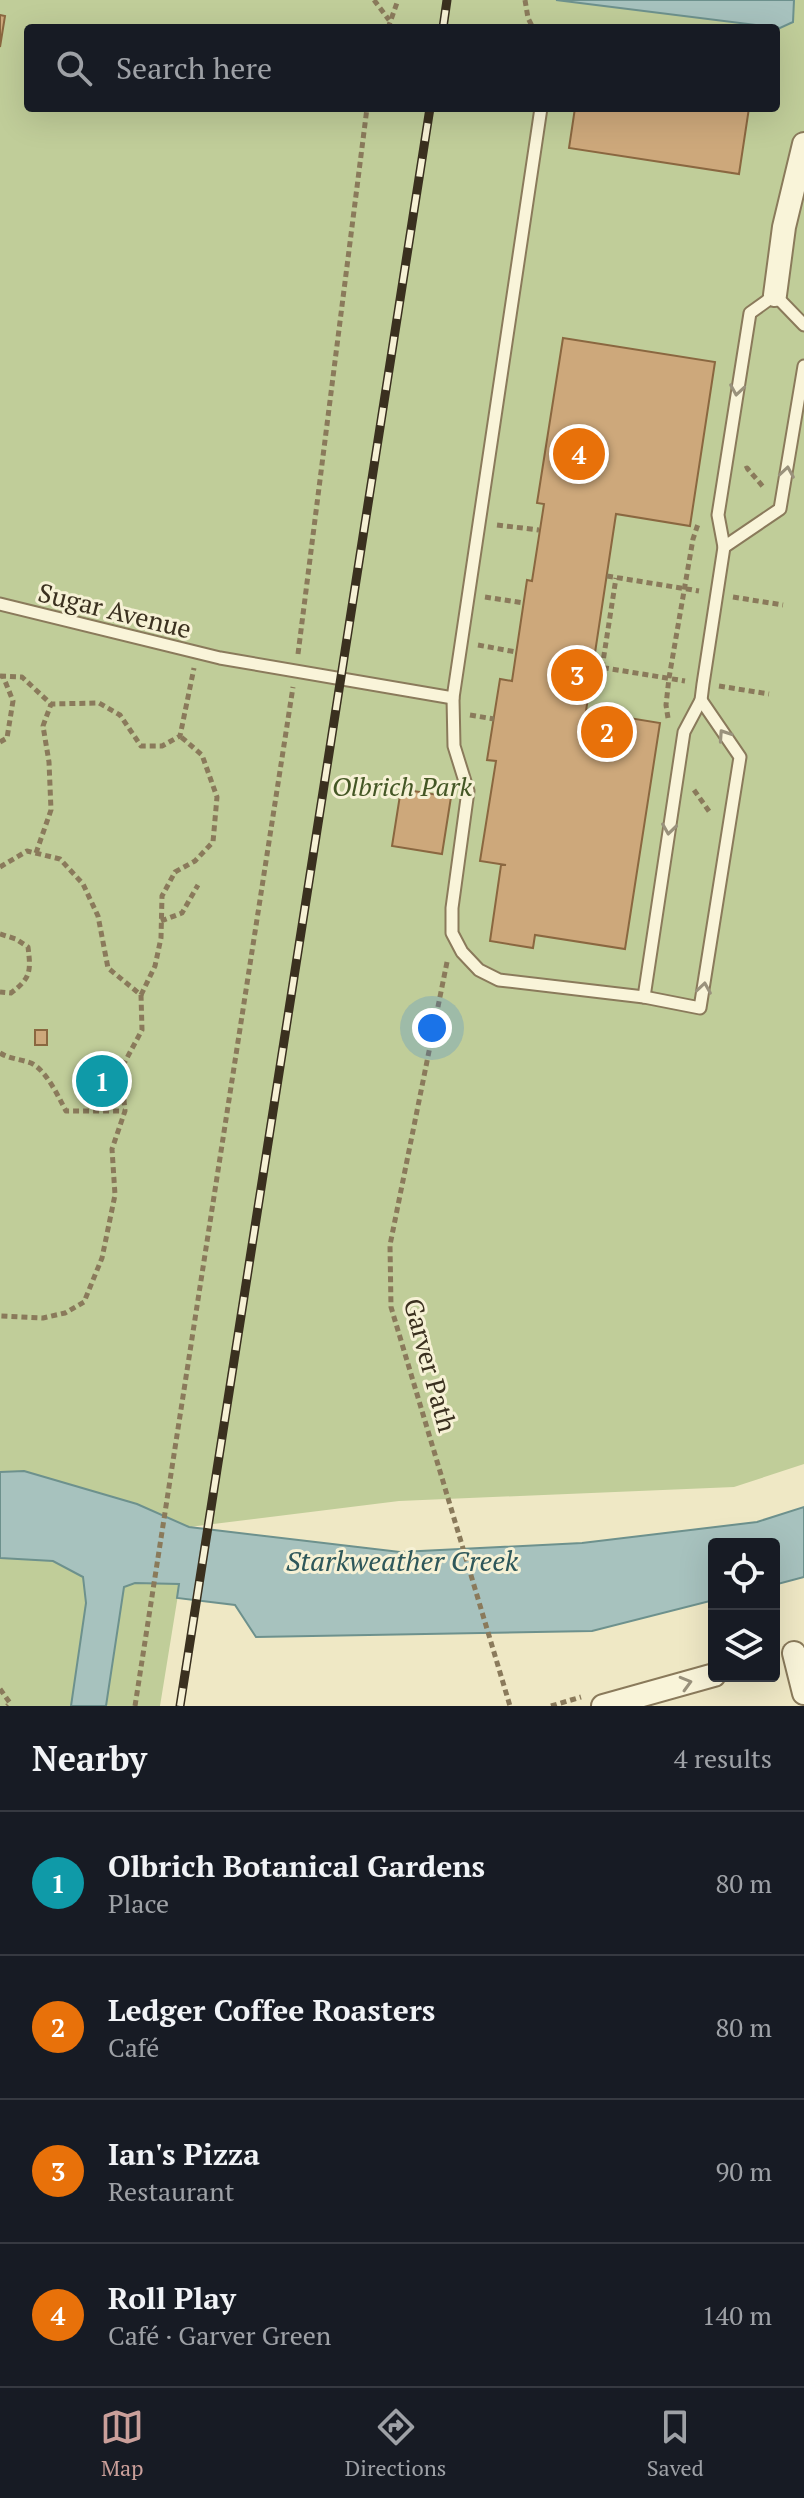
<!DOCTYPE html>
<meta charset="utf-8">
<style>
:root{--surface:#171b24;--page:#20242c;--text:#f1f3f6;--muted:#9ea1a6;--line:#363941;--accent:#ca9f9a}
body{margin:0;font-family:"PT Serif",serif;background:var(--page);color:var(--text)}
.controls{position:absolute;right:24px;bottom:24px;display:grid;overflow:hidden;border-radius:8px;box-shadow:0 8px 32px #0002}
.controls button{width:72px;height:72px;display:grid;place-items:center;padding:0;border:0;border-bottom:2px solid var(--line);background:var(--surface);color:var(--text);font:40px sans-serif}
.you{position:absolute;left:432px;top:1028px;width:28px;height:28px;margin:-20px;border:6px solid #fff;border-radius:50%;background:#1a73e8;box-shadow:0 0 0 12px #1a73e833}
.badge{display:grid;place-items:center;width:52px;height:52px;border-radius:50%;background:var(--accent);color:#fff;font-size:26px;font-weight:700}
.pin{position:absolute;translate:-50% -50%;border:4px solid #fff;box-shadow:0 2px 8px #0006}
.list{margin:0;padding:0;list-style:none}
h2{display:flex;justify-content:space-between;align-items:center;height:104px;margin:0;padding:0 32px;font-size:34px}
h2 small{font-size:26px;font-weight:400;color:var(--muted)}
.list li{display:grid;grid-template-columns:52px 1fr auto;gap:24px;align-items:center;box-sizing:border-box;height:144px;padding:0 32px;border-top:2px solid var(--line)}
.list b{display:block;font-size:30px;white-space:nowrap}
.list p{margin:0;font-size:26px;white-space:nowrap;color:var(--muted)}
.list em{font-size:26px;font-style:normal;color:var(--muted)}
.icon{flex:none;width:44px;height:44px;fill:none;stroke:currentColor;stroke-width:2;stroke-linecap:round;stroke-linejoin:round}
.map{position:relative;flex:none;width:804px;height:1706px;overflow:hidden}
.search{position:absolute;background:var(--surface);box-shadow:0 8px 32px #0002;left:24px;right:24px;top:24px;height:88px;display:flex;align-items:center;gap:20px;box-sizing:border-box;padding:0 28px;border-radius:8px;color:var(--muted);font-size:30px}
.sheet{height:680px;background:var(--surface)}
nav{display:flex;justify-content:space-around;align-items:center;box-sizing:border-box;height:112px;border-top:2px solid var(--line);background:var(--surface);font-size:22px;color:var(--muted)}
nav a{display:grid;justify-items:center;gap:4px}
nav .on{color:var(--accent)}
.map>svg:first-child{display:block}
</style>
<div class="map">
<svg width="804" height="1706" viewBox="0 0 804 1706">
<rect width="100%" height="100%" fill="#efe8c5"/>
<path fill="#c0cd99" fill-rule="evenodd" d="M0,0H804V1464L734,1487L399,1501L189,1527L160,1706H0ZM28,28H776V108H28Z"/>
<g fill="#a7c2be" stroke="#6d918d" stroke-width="2">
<path d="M556,0H794L793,22L780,28Z"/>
<path d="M24,1471L137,1504L189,1527L400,1552L582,1543L757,1522L804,1507V1577L774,1585V1544H714V1600L592,1631L256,1637L235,1605L177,1598L179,1584L135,1583L124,1587L106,1706H71L86,1603L83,1577L53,1561L0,1558V1472Z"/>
</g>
<g fill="#cda87b" stroke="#8a6740" stroke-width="2">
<path d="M0,15L5,16L0,47Z"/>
<path d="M575,108H749L739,174L569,148Z"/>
<path d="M563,338L715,362L690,526L616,514L593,666L586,711L660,723L625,949L535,935L533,948L490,941L501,865H506L480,861L496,761L487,760L500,679L512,681L527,580L532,581L544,504L537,503Z"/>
<path d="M401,789L451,797L442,854L392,846Z"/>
<rect x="35" y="1030" width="12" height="15"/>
</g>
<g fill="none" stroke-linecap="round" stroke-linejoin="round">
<g stroke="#8a7a5b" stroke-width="15">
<g id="lane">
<path d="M541,108L453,698L454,746L468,791L452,908V933L462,952L479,970L499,980L644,997L700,1008L740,757L701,700"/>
<path d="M724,547L780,509L804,366"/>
<path d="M0,604L220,658L453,698"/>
<path d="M644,997L684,732L701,700L703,684L724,547L718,515L750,313L775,295L804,325"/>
</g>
</g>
<g stroke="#8a7a5b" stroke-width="26">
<g id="street">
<path d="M775,295L784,227L804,144"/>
<path d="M794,1653L804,1693"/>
<path d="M603,1706L714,1675"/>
</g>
</g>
<g stroke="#8a7a5b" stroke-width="5" stroke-dasharray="6 4" stroke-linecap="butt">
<path d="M374,0L389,20"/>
<path d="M525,0L528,18L533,28"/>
<path d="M388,28L398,0"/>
<path d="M745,469L747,468L765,489"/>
<path d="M497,525L539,530"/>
<path d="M607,576L699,591"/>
<path d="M485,597L524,603"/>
<path d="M733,597L783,605"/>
<path d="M478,645L516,652"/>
<path d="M298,654L367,108"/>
<path d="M593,666L685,681"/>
<path d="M602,668L616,578"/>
<path d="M0,676L22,677L51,704L99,703L120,715L141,746H162L180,736L194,668"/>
<path d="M719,686L769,694"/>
<path d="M470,715L494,719"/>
<path d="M668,718L666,705L669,678L693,539L698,524"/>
<path d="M0,742L7,738L13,701L3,676"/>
<path d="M694,790L711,814"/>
<path d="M36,853L51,810L49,762L43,726L51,704"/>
<path d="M0,867L27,851L60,859L83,884L98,916L108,968L141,995L142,1030L121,1069L125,1111L112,1149L115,1195L102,1258L84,1302L65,1313L43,1318L0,1316"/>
<path d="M161,921L182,913L198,885"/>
<path d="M0,934L16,939L28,947C31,971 31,978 11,993L0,992"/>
<path d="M447,962L390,1245L391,1307L510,1706"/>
<path d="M141,995L155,966L161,938L162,896L175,872L195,861L213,842L217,797L202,755L180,736"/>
<path d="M0,1053C10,1059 20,1059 31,1063C46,1070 58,1096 66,1111H124"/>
<path d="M0,1689L10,1703L7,1706"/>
<path d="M135,1706L293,687"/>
<path d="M551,1706L581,1697"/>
</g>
<use href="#lane" stroke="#f9f4d9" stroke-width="11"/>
<use href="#street" stroke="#f9f4d9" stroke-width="22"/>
<g stroke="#3a301f" stroke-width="9">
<g id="rail">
<path d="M443,28L447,0"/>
<path d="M180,1706L430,108"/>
</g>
</g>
<use href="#rail" stroke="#f6f1d5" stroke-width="6" stroke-dasharray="18" stroke-linecap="butt"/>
</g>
<defs><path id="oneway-chevron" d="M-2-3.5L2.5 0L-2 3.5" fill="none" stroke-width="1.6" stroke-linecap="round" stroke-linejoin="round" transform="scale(2)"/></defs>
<g stroke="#9a927c">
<use href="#oneway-chevron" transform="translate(737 390) rotate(99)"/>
<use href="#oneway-chevron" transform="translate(787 472) rotate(-81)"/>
<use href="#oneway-chevron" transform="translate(724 735) rotate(-124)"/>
<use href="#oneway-chevron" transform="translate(669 829) rotate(98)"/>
<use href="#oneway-chevron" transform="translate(704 988) rotate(-81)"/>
<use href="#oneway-chevron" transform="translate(686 1683) rotate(-16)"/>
</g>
<g text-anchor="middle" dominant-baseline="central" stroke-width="6" stroke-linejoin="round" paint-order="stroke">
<g font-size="26" fill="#3a301f" stroke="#f6f1d5">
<text transform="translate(115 610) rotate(14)">Sugar Avenue</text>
<text transform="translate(431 1365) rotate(75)">Garver Path</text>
</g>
<g font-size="26" font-style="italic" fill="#445725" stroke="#f6f1d5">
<text x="402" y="786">Olbrich Park</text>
</g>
<g font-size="28" font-style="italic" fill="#2e575a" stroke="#f6f1d5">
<text x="402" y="1560">Starkweather Creek</text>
</g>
</g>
</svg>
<div class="controls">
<button><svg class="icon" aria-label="locate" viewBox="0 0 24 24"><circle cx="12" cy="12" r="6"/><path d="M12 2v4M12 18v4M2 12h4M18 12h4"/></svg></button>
<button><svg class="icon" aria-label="layers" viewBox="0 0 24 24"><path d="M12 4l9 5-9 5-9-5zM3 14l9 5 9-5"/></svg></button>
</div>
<div class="you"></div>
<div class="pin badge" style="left:102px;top:1081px;background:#0f9aa8">1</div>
<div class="pin badge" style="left:607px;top:732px;background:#e8710a">2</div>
<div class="pin badge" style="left:577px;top:675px;background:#e8710a">3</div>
<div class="pin badge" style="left:579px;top:454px;background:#e8710a">4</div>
<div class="search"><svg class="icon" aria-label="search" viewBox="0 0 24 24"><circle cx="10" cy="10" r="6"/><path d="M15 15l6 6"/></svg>Search here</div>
</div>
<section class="sheet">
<h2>Nearby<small>4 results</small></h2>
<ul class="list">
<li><span class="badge" style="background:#0f9aa8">1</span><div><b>Olbrich Botanical Gardens</b><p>Place</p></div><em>80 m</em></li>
<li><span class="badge" style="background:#e8710a">2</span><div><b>Ledger Coffee Roasters</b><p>Café</p></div><em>80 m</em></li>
<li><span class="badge" style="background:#e8710a">3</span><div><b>Ian's Pizza</b><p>Restaurant</p></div><em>90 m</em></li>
<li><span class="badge" style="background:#e8710a">4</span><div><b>Roll Play</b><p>Café · Garver Green</p></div><em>140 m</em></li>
</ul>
</section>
<nav>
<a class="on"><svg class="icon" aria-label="map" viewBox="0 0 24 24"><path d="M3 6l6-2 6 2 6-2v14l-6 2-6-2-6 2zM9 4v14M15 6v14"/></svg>Map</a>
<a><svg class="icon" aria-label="directions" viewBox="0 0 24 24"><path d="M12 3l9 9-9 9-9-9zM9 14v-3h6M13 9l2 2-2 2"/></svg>Directions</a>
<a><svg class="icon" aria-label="saved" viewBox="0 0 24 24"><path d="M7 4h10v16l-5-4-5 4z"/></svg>Saved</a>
</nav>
